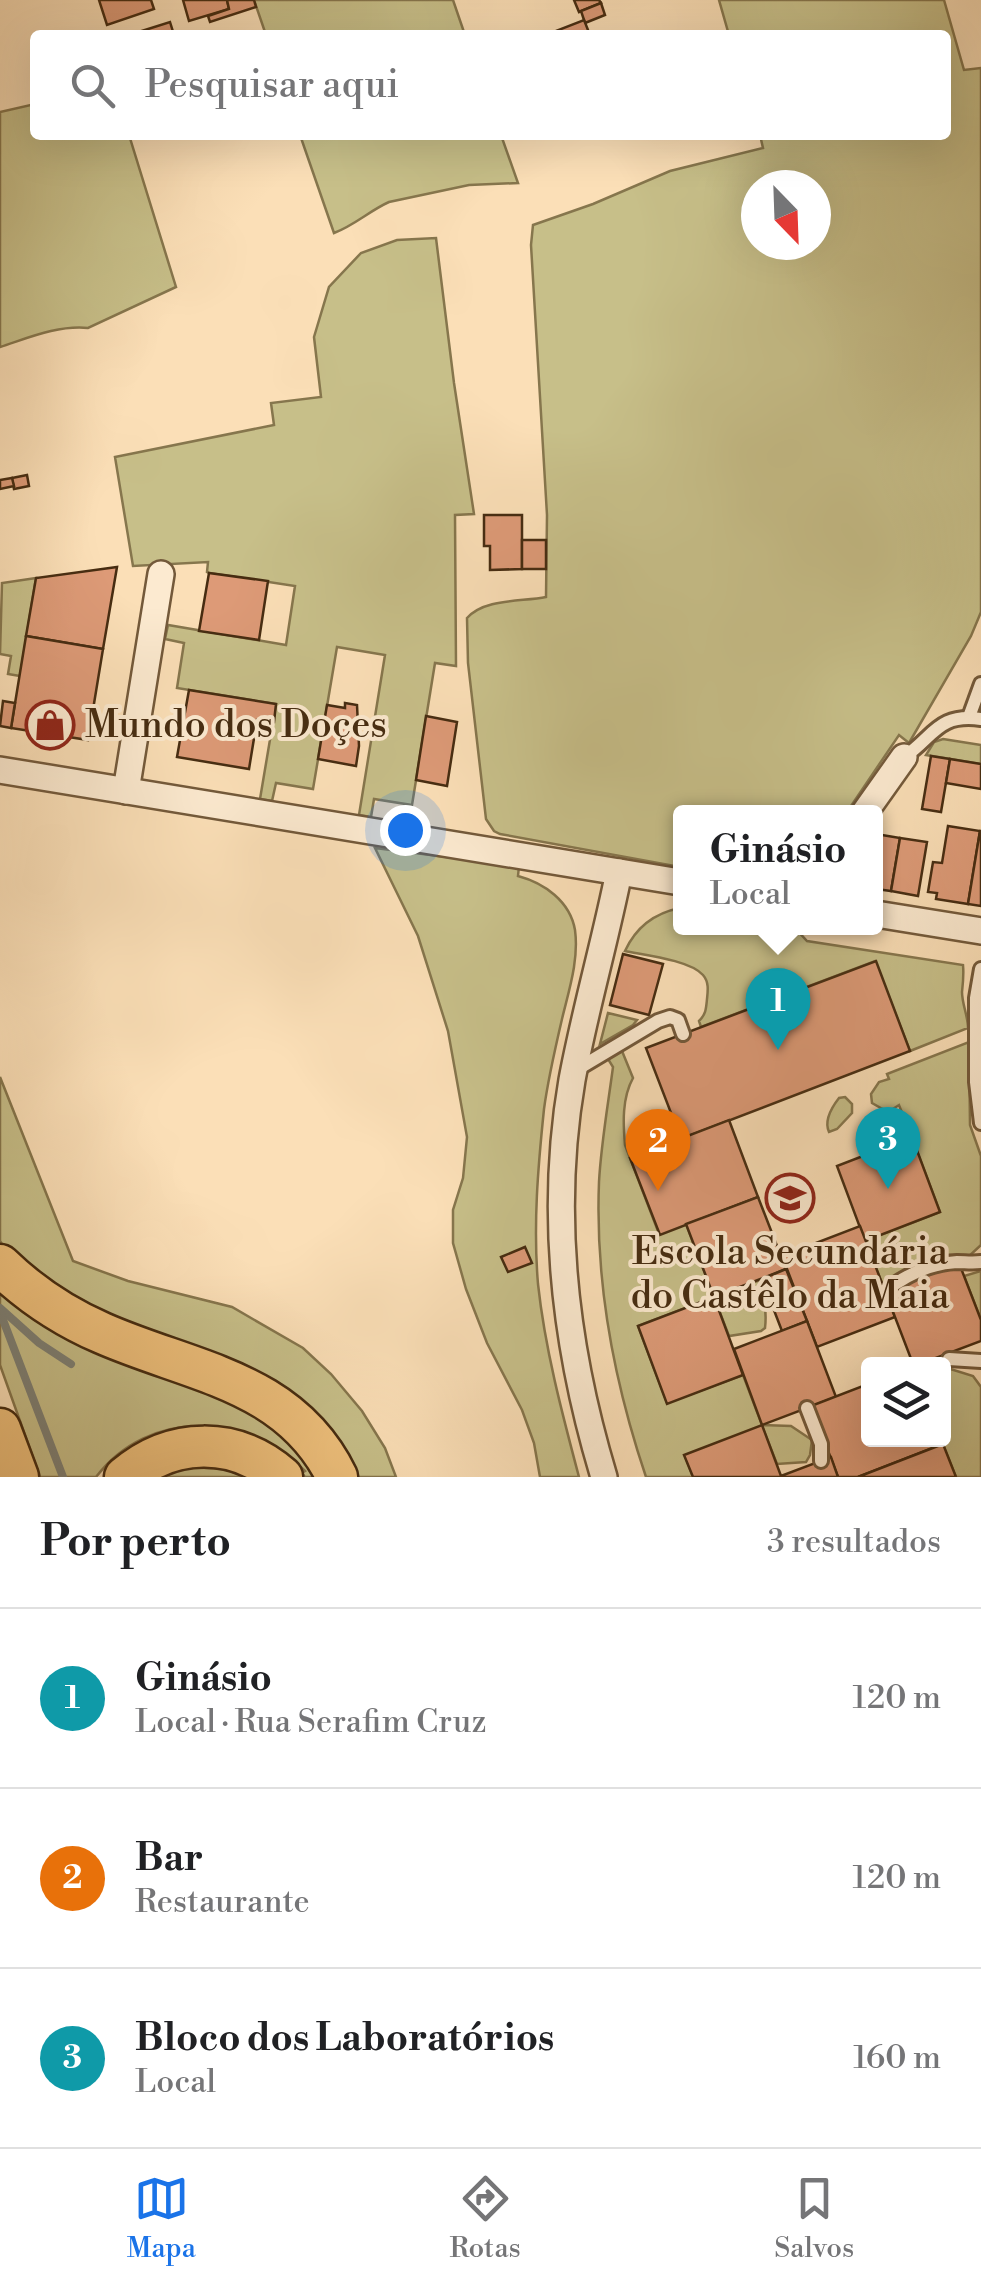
<!DOCTYPE html>
<html lang="pt">
<meta charset="utf-8">
<style>
:root{--surface:#fff;--page:#f2f2f2;--text:#202124;--muted:#757577;--line:#e0e0e0;--accent:#1a73e8}
body{margin:0;font-family:"Libre Bodoni",serif;background:var(--page);color:var(--text)}
.controls{position:absolute;right:30px;bottom:30px;display:grid;overflow:hidden;border-radius:10px;box-shadow:0 10px 40px #0002}
.controls button{width:90px;height:90px;display:grid;place-items:center;padding:0;border:0;border-bottom:2px solid var(--line);background:var(--surface);color:var(--text);font:50px sans-serif}
.compass{position:absolute;left:741px;top:170px;width:90px;height:90px;border-radius:50%;background:var(--surface);box-shadow:0 10px 40px #0002;rotate:157deg}
.you{position:absolute;left:405px;top:830px;width:35px;height:35px;margin:-25px;border:8px solid #fff;border-radius:50%;background:#1a73e8;box-shadow:0 0 0 15px #1a73e833}
.badge{display:grid;place-items:center;width:65px;height:65px;border-radius:50%;background:var(--accent);color:#fff;font-size:32px;font-weight:700}
.pin{position:absolute;translate:-50% -82px;filter:drop-shadow(0 2px 5px #0008)}
.pin::after{content:'';position:absolute;top:52px;width:35px;height:30px;background:inherit;clip-path:polygon(0 0,100% 0,50% 100%)}
.popup{position:absolute;left:673px;top:805px;width:210px;height:130px;box-sizing:border-box;display:grid;place-content:center;border-radius:10px;background:var(--surface);filter:drop-shadow(0 2px 8px #0005);font-size:32px;white-space:nowrap;color:var(--muted)}
.popup b{font-size:38px;color:var(--text)}
.popup::after{content:'';position:absolute;left:50%;top:100%;margin-left:-20px;border:20px solid transparent;border-top-color:var(--surface)}
.list{margin:0;padding:0;list-style:none}
h2{display:flex;justify-content:space-between;align-items:center;height:130px;margin:0;padding:0 40px;font-size:42px}
h2 small{font-size:32px;font-weight:400;color:var(--muted)}
.list li{display:grid;grid-template-columns:65px 1fr auto;gap:30px;align-items:center;box-sizing:border-box;height:180px;padding:0 40px;border-top:2px solid var(--line)}
.list b{display:block;font-size:38px;white-space:nowrap}
.list p{margin:0;font-size:32px;white-space:nowrap;color:var(--muted)}
.list em{font-size:32px;font-style:normal;color:var(--muted)}
.icon{flex:none;width:55px;height:55px;fill:none;stroke:currentColor;stroke-width:2;stroke-linecap:round;stroke-linejoin:round}
.map{position:relative;flex:none;width:981px;height:1477px;overflow:hidden}
.search{position:absolute;background:var(--surface);box-shadow:0 10px 40px #0002;left:30px;right:30px;top:30px;height:110px;display:flex;align-items:center;gap:25px;box-sizing:border-box;padding:0 35px;border-radius:10px;color:var(--muted);font-size:38px}
.sheet{height:670px;background:var(--surface)}
nav{display:flex;justify-content:space-around;align-items:center;box-sizing:border-box;height:140px;border-top:2px solid var(--line);background:var(--surface);font-size:28px;color:var(--muted)}
nav a{display:grid;justify-items:center;gap:5px}
nav .on{color:var(--accent)}
.map>svg:first-child{display:block}
</style>
<div class="map">
<svg width="981" height="1477" viewBox="0 0 981 1477">
<rect width="100%" height="100%" fill="#fbdfb7"/>
<filter id="stains"><feTurbulence type="fractalNoise" baseFrequency=".002" numOctaves="4"/><feColorMatrix values="0 0 0 0 .2 0 0 0 0 .09 0 0 0 0 .02 0 0 0 .5 -.17"/></filter>
<radialGradient id="worn" r=".72"><stop offset=".6" stop-color="#630" stop-opacity="0"/><stop offset="1" stop-color="#630" stop-opacity=".3"/></radialGradient>
<g fill="#c7bf89" stroke="#86764d" stroke-width="2.5" fill-rule="evenodd">
<path d="M254,0H453L465,35H266Z"/>
<path d="M719,0H944L964,70L981,68V612L971,636L909,743L899,735L847,812H680V867L500,834L494,831L486,819L468,663L467,618C485,598 522,602 546,597L547,515L531,245L533,225L593,204L670,171L763,148L760,135H946V35H729ZM756,185H816V245H756Z"/>
<path d="M35,104V135H129L176,287L88,328C58,325 28,338 0,347V112Z"/>
<path d="M300,135H501L518,183L469,185L389,202C369,211 355,225 334,233Z"/>
<path d="M436,238L454,383L474,514L455,515L456,666L435,663L412,805L374,799L371,817L359,815L385,655L337,647L313,789L276,783L272,801L260,799L276,704L177,688L184,643L165,639L168,625L286,645L295,586L209,573L207,572L208,562L133,566L115,457L274,425L271,403L321,397L314,337L329,287L361,253L397,240Z"/>
<path d="M36,578L20,676L8,674L11,656L0,654L2,583Z"/>
<path d="M943,739L981,745V764L926,755L934,742Z"/>
<path d="M375,848L519,866L518,876C544,883 570,901 575,930C579,960 569,990 562,1019C555,1049 548,1079 544,1109C538,1167 533,1225 538,1284C545,1349 562,1413 579,1477H540L534,1443L522,1410L487,1343L466,1289L453,1243V1210L463,1178L467,1137L448,1031L418,936Z"/>
<path d="M680,908V928H795L807,941L963,965C964,975 963,983 962,992C962,1004 968,1016 968,1028L910,1051L875,961L701,1027L699,1021C706,1014 706,1009 707,999C708,990 709,982 703,975C690,960 644,955 625,951C636,927 655,913 680,908Z"/>
<path d="M608,1013L637,1020L633,1025L600,1044Z"/>
<path d="M969,1042L970,1125L981,1156V1245L966,1259L891,1281L884,1288L865,1241L940,1212L912,1138L890,1146C890,1133 896,1129 907,1125L899,1105L888,1112L872,1103L871,1094L879,1082L889,1079L887,1074Z"/>
<path d="M622,1051L633,1078C622,1098 623,1123 625,1145L659,1234L686,1224L714,1297L760,1280C764,1295 767,1312 765,1328L761,1331L729,1336L714,1297L638,1326L667,1403L743,1375L762,1425L791,1426L812,1440L810,1455L806,1462L777,1464L762,1426L685,1456L693,1477H646C614,1382 595,1282 599,1182C601,1144 608,1105 613,1067L608,1059Z"/>
<path d="M0,1077L73,1261L128,1281L232,1307L303,1348L331,1374L362,1411L385,1448L396,1477H358C300,1359 216,1362 109,1318C97,1314 86,1305 76,1299C48,1281 25,1267 2,1244L0,1241Z"/>
<path d="M845,1097L852,1104V1113L837,1129L829,1132C824,1121 832,1107 839,1098Z"/>
<path d="M981,1271V1320L964,1276Z"/>
<path d="M0,1286L202,1387L277,1428L318,1477H305L302,1473L305,1471C247,1412 149,1408 96,1477H40L0,1365Z"/>
<path d="M944,1367L973,1376L981,1387V1477H956L941,1440H944Z"/>
<path d="M187,1467L224,1469L248,1477H159Z"/>
</g>
<g fill="none" stroke-linecap="round" stroke-linejoin="round">
<g stroke="#7e8176" stroke-width="8">
<path d="M0,1308L39,1343L71,1364"/>
<path d="M0,1312L63,1477"/>
</g>
</g>
<g fill="#dd9a77" stroke="#462c11" stroke-width="2.5">
<path d="M99,0H151L154,9L107,25Z"/>
<path d="M183,0H227L229,9L189,21Z"/>
<path d="M227,0H254L256,7L210,22L208,16L229,9Z"/>
<path d="M574,0H599L601,3L579,12Z"/>
<path d="M601,3L605,15L585,23L581,11Z"/>
<path d="M584,20L590,35H548V34Z"/>
<path d="M170,22L174,35H129Z"/>
<path d="M27,475L29,486L14,489L12,478Z"/>
<path d="M12,478L14,486L0,489V480Z"/>
<path d="M484,515H522V569L490,570V546H484Z"/>
<rect x="522" y="540" width="24" height="29"/>
<path d="M117,567L103,649L26,636L36,578Z"/>
<path d="M209,573L268,581L259,640L199,631Z"/>
<path d="M26,636L103,649L88,740L11,728Z"/>
<path d="M189,690L276,704L274,722L257,720L249,769L177,757Z"/>
<path d="M3,701L15,703L11,728L0,726Z"/>
<path d="M345,703L357,705L359,746L356,766L318,759L327,705L345,708Z"/>
<path d="M426,716L457,722L447,786L416,780Z"/>
<path d="M931,756L950,759L941,812L922,809Z"/>
<path d="M950,759L981,764V789L946,783Z"/>
<path d="M948,826L980,831L968,904L936,899L937,893L928,892L933,862L942,863Z"/>
<path d="M980,831H981V906L968,904Z"/>
<path d="M876,834L900,838L891,891L876,889Z"/>
<path d="M900,838L927,842L918,896L891,891Z"/>
<path d="M623,954L663,964L649,1015L610,1005Z"/>
<path d="M876,961L910,1051L681,1139L646,1048Z"/>
<path d="M729,1120L758,1197L660,1235L630,1158Z"/>
<path d="M912,1137L940,1212L865,1241L837,1166Z"/>
<path d="M758,1197L786,1269L714,1297L686,1224Z"/>
<path d="M860,1226L895,1317L817,1347L782,1256Z"/>
<path d="M525,1247L532,1263L508,1272L501,1257Z"/>
<path d="M959,1263L981,1320V1341L920,1364H913L885,1291Z"/>
<path d="M786,1269L807,1321L782,1331L762,1279Z"/>
<path d="M714,1297L743,1375L667,1404L638,1326Z"/>
<path d="M807,1321L836,1397L762,1425L734,1349Z"/>
<path d="M868,1384V1440H941L943,1444L858,1477H838L811,1406Z"/>
<path d="M762,1425L781,1476L831,1457L838,1477H693L684,1455Z"/>
<path d="M943,1444L956,1477H858L925,1451Z"/>
</g>
<g fill="none" stroke-linecap="round" stroke-linejoin="round">
<g stroke="#73593a" stroke-width="18">
<g id="lane">
<path d="M969,717L981,684"/>
<path d="M904,757C934,737 937,713 981,719"/>
<path d="M981,969L976,998V1082L981,1123"/>
<path d="M576,1070L658,1021L670,1017L678,1020L683,1034"/>
<path d="M895,1284C913,1272 934,1263 957,1262C965,1262 972,1263 981,1262"/>
<path d="M949,1359L981,1361"/>
<path d="M807,1408L821,1444V1461"/>
</g>
</g>
<g stroke="#73593a" stroke-width="30">
<g id="street">
<path d="M0,770L680,882"/>
<path d="M126,791L161,574"/>
<path d="M865,812L904,757"/>
<path d="M876,914L981,931"/>
<path d="M604,1477C565,1348 549,1213 572,1080C585,1010 605,942 619,872"/>
</g>
</g>
<g stroke="#462c11" stroke-width="45">
<g id="primary">
<path d="M0,1265C29,1293 65,1317 102,1333C190,1372 290,1380 337,1477"/>
<path d="M0,1429L18,1477"/>
<path d="M125,1477C172,1437 235,1436 282,1477"/>
</g>
</g>
<use href="#lane" stroke="#fcead0" stroke-width="12"/>
<use href="#street" stroke="#fcead0" stroke-width="25"/>
<use href="#primary" stroke="#eec07c" stroke-width="40"/>
</g>
<defs>
<g id="shop-ring" transform="scale(2.5)"><circle r="9.5" fill="#fcead0" stroke="#8f2418" stroke-width="1.5"/><path d="M-5-2.5h2.3a2.7 3.5 0 0 1 5.4 0H5L5.5 6h-11ZM-1.5-2.5h3a1.5 2.3 0 0 0-3 0Z" fill="#8f2418"/></g>
<g id="school-ring" transform="scale(2.5)"><circle r="9.5" fill="#fcead0" stroke="#8f2418" stroke-width="1.5"/><path d="M0-5L7-2L0 1L-7-2ZM-4 1L0 2.5L4 1V4Q0 6-4 4Z" fill="#8f2418"/></g>
</defs>
<g fill-rule="evenodd">
<use href="#shop-ring" x="50" y="725"/>
<use href="#school-ring" x="790" y="1198"/>
</g>
<g text-anchor="middle" dominant-baseline="central" stroke-width="8" stroke-linejoin="round" paint-order="stroke">
<g font-size="38" fill="#462c11" stroke="#fcead0" text-anchor="start">
<text x="85" y="725">Mundo dos Doçes</text>
<text x="790" y="1252" text-anchor="middle">Escola Secundária<tspan x="790" dy="44">do Castêlo da Maia</tspan></text>
</g>
</g>
<rect width="100%" height="100%" filter="url(#stains)"/>
<rect width="100%" height="100%" fill="url(#worn)"/>
</svg>
<div class="controls">
<button><svg class="icon" aria-label="layers" viewBox="0 0 24 24"><path d="M12 4l9 5-9 5-9-5zM3 14l9 5 9-5"/></svg></button>
</div>
<svg class="compass" viewBox="-18 -18 36 36"><path d="M0-13l5 13h-10z" fill="#e53935"/><path d="M0 13l5-13h-10z" fill="#757577"/></svg>
<div class="you"></div>
<div class="pin badge" style="left:778px;top:1050px;background:#0f9aa8">1</div>
<div class="popup"><b>Ginásio</b>Local</div>
<div class="pin badge" style="left:658px;top:1191px;background:#e8710a">2</div>
<div class="pin badge" style="left:888px;top:1189px;background:#0f9aa8">3</div>
<div class="search"><svg class="icon" aria-label="search" viewBox="0 0 24 24"><circle cx="10" cy="10" r="6"/><path d="M15 15l6 6"/></svg>Pesquisar aqui</div>
</div>
<section class="sheet">
<h2>Por perto<small>3 resultados</small></h2>
<ul class="list">
<li><span class="badge" style="background:#0f9aa8">1</span><div><b>Ginásio</b><p>Local · Rua Serafim Cruz</p></div><em>120 m</em></li>
<li><span class="badge" style="background:#e8710a">2</span><div><b>Bar</b><p>Restaurante</p></div><em>120 m</em></li>
<li><span class="badge" style="background:#0f9aa8">3</span><div><b>Bloco dos Laboratórios</b><p>Local</p></div><em>160 m</em></li>
</ul>
</section>
<nav>
<a class="on"><svg class="icon" aria-label="map" viewBox="0 0 24 24"><path d="M3 6l6-2 6 2 6-2v14l-6 2-6-2-6 2zM9 4v14M15 6v14"/></svg>Mapa</a>
<a><svg class="icon" aria-label="directions" viewBox="0 0 24 24"><path d="M12 3l9 9-9 9-9-9zM9 14v-3h6M13 9l2 2-2 2"/></svg>Rotas</a>
<a><svg class="icon" aria-label="saved" viewBox="0 0 24 24"><path d="M7 4h10v16l-5-4-5 4z"/></svg>Salvos</a>
</nav>
